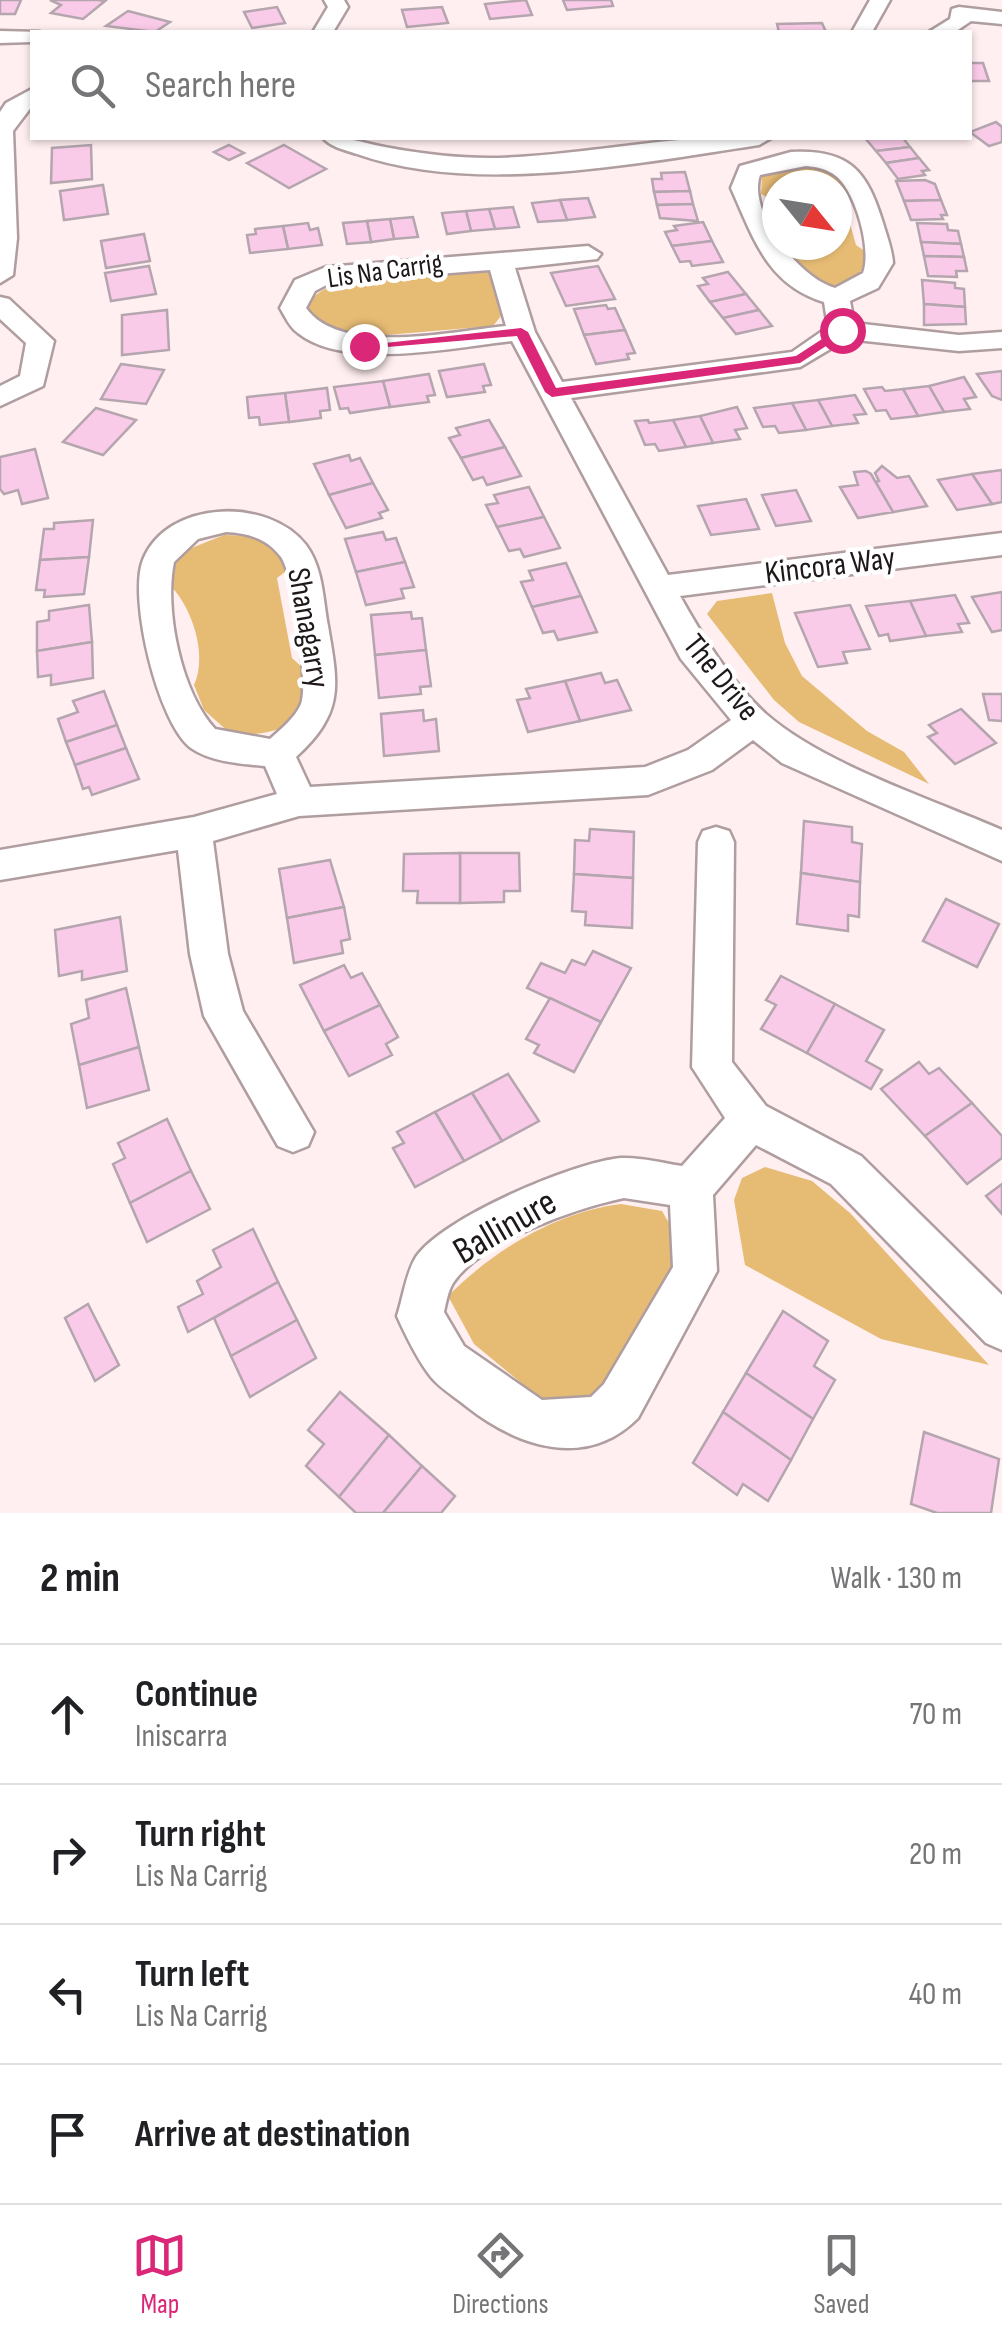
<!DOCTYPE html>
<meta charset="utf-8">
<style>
:root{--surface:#fff;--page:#f2f2f2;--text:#202124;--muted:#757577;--line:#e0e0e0;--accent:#db2777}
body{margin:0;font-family:"Sofia Sans Condensed",sans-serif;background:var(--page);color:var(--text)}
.compass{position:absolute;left:762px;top:170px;width:90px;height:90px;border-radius:50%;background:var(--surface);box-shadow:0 2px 8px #0004;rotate:120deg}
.stop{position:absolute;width:30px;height:30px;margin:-22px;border:8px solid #db2777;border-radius:50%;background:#fff}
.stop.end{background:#db2777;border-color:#fff;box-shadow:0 2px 10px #0008}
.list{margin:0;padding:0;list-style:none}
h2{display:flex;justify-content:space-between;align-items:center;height:130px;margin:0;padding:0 40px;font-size:42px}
h2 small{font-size:32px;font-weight:400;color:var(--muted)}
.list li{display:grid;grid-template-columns:65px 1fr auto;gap:30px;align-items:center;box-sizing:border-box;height:140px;padding:0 40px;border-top:2px solid var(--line)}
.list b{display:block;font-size:38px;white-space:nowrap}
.list p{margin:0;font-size:32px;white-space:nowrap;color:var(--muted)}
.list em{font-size:32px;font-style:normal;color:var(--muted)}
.icon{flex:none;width:55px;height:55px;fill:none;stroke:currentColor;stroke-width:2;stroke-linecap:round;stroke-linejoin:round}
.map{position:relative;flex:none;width:1002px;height:1513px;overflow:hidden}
.search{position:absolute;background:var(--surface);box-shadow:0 2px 8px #0004;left:30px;right:30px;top:30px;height:110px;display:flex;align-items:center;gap:25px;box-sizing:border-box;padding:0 35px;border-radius:0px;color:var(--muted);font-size:38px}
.sheet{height:690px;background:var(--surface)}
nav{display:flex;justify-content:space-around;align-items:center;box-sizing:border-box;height:140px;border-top:2px solid var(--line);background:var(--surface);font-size:28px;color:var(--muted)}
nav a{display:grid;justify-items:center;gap:5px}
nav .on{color:var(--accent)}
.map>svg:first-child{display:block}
</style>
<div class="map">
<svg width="1002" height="1513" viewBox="0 0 1002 1513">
<rect width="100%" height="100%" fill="#ffeff0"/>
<g fill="#e6bb74">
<path d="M804,165L825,168L848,188L842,195L856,245L866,252V265C850,287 839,287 813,283L788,252L794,245H837V185H777V210L772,200L761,194L762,174Z"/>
<path d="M471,267L489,273L501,316L493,326L374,336L349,334L313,321L308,303C339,266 424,271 471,267Z"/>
<path d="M224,535C256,536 276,538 285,572L277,578L292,658L305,670C303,727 286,734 232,735L204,710L194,685C208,654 192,607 169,584L179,553Z"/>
<path d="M772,593L785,643L802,676L867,731L904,752L929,784L799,722L774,700L707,614L717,601Z"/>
<path d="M765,1167L812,1181L850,1213L989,1365L881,1339L745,1265L734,1200L742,1178Z"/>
<path d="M621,1204L662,1211L676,1235L673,1270L597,1396L543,1401L474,1344L448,1296C494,1250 556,1212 621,1204Z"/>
</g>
<g fill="#facbe8" stroke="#b4a5ae" stroke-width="2.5">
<path d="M0,0H21L15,14H0Z"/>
<path d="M50,0H98L105,1L83,19L51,13L61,5Z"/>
<path d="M526,0L532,15L490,19L485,4Z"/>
<path d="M563,0H611L613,6L567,10Z"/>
<path d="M277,7L285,23L252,28L244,12Z"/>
<path d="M442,7L448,23L407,27L402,10Z"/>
<path d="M128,11L170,22L155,32L106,26Z"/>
<path d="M822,23L826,32H779L777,24Z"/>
<path d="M970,63H983L989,81H970Z"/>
<path d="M996,122L1002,127V142L989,146L970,132Z"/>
<path d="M865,138H903L910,147L876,151Z"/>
<path d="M91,145L92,179L51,183L52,148Z"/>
<path d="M229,145L244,153L229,160L214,152Z"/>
<path d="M284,145L326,169L289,188L247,163Z"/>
<path d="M910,147L919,158L886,163L876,151Z"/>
<path d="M919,158L929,170L922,171L925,175L898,179L886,163Z"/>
<path d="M685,172L690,191L654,192L652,179H662L661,173Z"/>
<path d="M925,180L935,184L941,200L904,201L896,181Z"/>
<path d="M103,185L108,214L64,220L60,191Z"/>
<path d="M690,191L693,204L657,205L654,192Z"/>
<path d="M588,198L595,217L567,220L560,200Z"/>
<path d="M560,200L567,220L538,222L532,203Z"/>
<path d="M941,200L947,215H941L943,219L911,220L904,201Z"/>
<path d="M693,204L698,221L660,218L657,205Z"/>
<path d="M513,207L519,227L495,229L489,209Z"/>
<path d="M489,209L495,229L471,231L466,211Z"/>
<path d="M466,211L471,231L447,234L442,213Z"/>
<path d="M413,217L418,237L394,239L390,219Z"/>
<path d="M390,219L394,239L371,242L367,221Z"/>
<path d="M367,221L371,242L347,244L343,223Z"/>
<path d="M703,222L712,241L672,246L665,232L677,230L674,226Z"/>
<path d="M308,223L310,230L318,228L322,245L288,249L283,226Z"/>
<path d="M917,223L947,224L948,230L958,231L961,244L921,242Z"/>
<path d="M283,226L288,249L250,253L247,235L256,234L255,229Z"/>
<path d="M144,234L150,261L106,268L101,241Z"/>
<path d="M712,241L723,262L692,266L690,261L680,262L672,246Z"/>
<path d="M921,242L961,244L964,257L924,256Z"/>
<path d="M924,256L964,257L967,271H956L957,277L928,276Z"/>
<path d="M149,266L156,294L111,301L105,273Z"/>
<path d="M598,266L615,299L566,306L551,273Z"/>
<path d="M728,272L746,294L710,302L698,286L708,284L703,278Z"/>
<path d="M922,280L955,283V288L964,289L965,307L924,304Z"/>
<path d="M746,294L759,310L723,318L710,302Z"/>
<path d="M924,304L965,307L966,324L924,325Z"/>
<path d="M606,305L608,309L615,308L625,330L584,335L574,309Z"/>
<path d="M167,310L169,350L122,355V315Z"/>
<path d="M759,310L772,326L736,334L723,318Z"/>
<path d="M625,330L635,353L627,354L629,359L596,364L584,335Z"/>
<path d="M121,364L164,370L146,404L101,399Z"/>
<path d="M484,364L491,385L483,386L485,392L447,397L439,371Z"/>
<path d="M1002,371V400L992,396L977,374Z"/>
<path d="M429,374L435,395L427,396L429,402L390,407L383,381Z"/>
<path d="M964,377L976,397L964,399L970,409L944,412L929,386Z"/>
<path d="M383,381L390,407L350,413L348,408L340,409L334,387Z"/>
<path d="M929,386L944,412L918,416L903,389Z"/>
<path d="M882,387L885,391L903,389L918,416L891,419L886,410L876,411L864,389Z"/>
<path d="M327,388L330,410L320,411L321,418L289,422L285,393Z"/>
<path d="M285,393L289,422L260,425L259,417L249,418L247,397Z"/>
<path d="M855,395L866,414L854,415L858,423L832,426L818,400Z"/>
<path d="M818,400L832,426L806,430L792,403Z"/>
<path d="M792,403L806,430L779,433L775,426L763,427L754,408Z"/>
<path d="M737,407L747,428L735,430L740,439L713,443L700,416Z"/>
<path d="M96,408L136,420L103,455L63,442Z"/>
<path d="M700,416L713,443L686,447L673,420Z"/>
<path d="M489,420L505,447L461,458L449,438L460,435L456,428Z"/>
<path d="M648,420L649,423L673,420L686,447L659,451L655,444L645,445L635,421Z"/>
<path d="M505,447L521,476L487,485L483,477L473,480L461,458Z"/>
<path d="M35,449L48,498L22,504L18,490L4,494L0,489V457Z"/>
<path d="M349,455L351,461L360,458L373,483L329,495L314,464Z"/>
<path d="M882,466L897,478L909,476L927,506L893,512L875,482L879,481L875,473Z"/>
<path d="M1002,470V502L992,504L972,474Z"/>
<path d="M866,471L871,474L893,512L858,518L840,487L858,485L854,472Z"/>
<path d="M972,474L992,504L957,510L938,480Z"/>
<path d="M373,483L388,510L379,513L382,518L346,528L329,495Z"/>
<path d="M529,487L544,517L497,527L486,505L498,503L494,495Z"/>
<path d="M796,490L811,521L776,526L762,495Z"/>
<path d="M746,499L759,529L711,535L698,506Z"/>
<path d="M544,517L560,548L524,557L520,549L509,551L497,527Z"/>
<path d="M93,520L89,557L40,560L44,529H54V523Z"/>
<path d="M383,532L386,540L396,538L405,562L356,572L345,539Z"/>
<path d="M89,557L84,594L44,597L45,590H36L40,560Z"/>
<path d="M405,562L414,587L401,589L404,598L366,605L356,572Z"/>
<path d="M566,563L581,596L532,607L521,582L533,580L529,571Z"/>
<path d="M1002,592V630L992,632L972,597Z"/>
<path d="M955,595L969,623L958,624L962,632L926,636L910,601Z"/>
<path d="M581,596L597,632L558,640L554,631L543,633L532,607Z"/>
<path d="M910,601L926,636L890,641L888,634L879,636L866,606Z"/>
<path d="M89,605L92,642L37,651V622L49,620V611Z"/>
<path d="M850,605L870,649L843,652L847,663L818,667L795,613Z"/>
<path d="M411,612L412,619L422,618L426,650L375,655L371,615Z"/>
<path d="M92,642L93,678L51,685V675L38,677L37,651Z"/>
<path d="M426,650L431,686L420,687L421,694L379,698L375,655Z"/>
<path d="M601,673L605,683L617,680L631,710L580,721L565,681Z"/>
<path d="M565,681L580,721L528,732L517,700L530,698L526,689Z"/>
<path d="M104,691L117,725L66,742L58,719L78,712L73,701Z"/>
<path d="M983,694H1002V721L989,720Z"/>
<path d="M961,709L996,743L955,764L928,737L937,733L929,725Z"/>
<path d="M423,710L424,721L436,719L439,751L384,756L381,714Z"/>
<path d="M117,725L126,748L75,765L66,742Z"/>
<path d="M126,748L139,779L92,795L89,787L83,789L75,765Z"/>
<path d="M804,821L852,827V842L862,844L860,882L801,873Z"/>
<path d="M590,829L634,832L633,878L574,874L575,840L589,841Z"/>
<path d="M460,853H519L520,891H504V902L460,903Z"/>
<path d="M460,853V903H417L418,891H403L404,854Z"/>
<path d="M330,860L344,907L287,918L279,869Z"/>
<path d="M801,873L860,882L859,917L848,915V931L797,924Z"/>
<path d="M574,874L633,878L632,928L585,925L586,912L572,911Z"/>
<path d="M946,899L999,924L977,967L923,941Z"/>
<path d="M344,907L350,939L341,941L343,953L294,963L287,918Z"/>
<path d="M120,917L127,971L82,980V971L59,976L55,930Z"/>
<path d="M593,951L631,968L601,1022L527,988L541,963L565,973L572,960L585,965Z"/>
<path d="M344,965L351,978L362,973L380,1005L324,1031L300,985Z"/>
<path d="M781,976L835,1004L807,1053L761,1029L776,1005L766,1000Z"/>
<path d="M126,988L139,1047L79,1065L71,1024L89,1018L86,1000Z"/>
<path d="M550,998L601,1022L574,1072L534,1053L539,1045L526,1039Z"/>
<path d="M835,1004L884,1030L866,1061L882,1070L871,1089L807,1053Z"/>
<path d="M380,1005L398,1037L386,1044L392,1055L349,1076L324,1031Z"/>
<path d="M139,1047L149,1090L87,1108L79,1065Z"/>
<path d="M919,1062L929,1074L939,1068L972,1103L925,1136L881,1089Z"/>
<path d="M508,1074L539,1121L502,1141L472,1093Z"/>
<path d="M472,1093L502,1141L464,1161L435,1112Z"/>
<path d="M972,1103L1002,1136V1158L967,1184L925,1136Z"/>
<path d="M435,1112L464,1161L415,1187L393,1148L404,1143L397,1132Z"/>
<path d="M167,1119L191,1171L130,1203L113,1164L125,1158L118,1143Z"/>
<path d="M191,1171L210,1209L147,1242L130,1203Z"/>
<path d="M1002,1184V1214L986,1196Z"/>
<path d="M253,1229L278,1282L188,1332L178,1307L203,1294L197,1281L221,1267L213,1250Z"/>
<path d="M278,1282L297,1320L231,1356L214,1318Z"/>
<path d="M88,1304L119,1365L95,1381L65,1318Z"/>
<path d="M783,1311L828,1341L814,1366L835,1380L813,1419L746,1373Z"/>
<path d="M297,1320L316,1358L250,1397L231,1356Z"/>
<path d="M746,1373L813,1419L791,1460L723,1412Z"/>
<path d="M340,1392L389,1435L339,1497L306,1466L324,1444L308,1430Z"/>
<path d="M723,1412L791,1460L768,1501L743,1484L737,1495L693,1463Z"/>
<path d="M924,1432L999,1459L991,1513H937L911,1504Z"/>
<path d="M389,1435L422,1466L383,1513H356L339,1497Z"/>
<path d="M422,1466L455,1496L441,1513H383Z"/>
</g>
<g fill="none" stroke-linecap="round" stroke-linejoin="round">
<g stroke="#af9d9f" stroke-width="5">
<g id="minor">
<path d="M324,0H344L348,7L333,32H313L328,7Z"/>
<path d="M870,0H890L872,32H852Z"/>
<path d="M959,7L1002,12V24L971,21L955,32H929L950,19L952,9Z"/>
<path d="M0,31L40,32H32V42L0,43Z"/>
<path d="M32,89V106L13,131L17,238L13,275L0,283V112L6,103Z"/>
<path d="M323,138C348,136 366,144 390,148C423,154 456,158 489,158C583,157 678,132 771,138L759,145C637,163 476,196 357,154C345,150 331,147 323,138Z"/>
<path d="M791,152C850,149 867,171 883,223C887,237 892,249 893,263L878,288L850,301L854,323L959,335L1002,332V348L959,351L847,339L800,367L571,398L668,575L1002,533V555L680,596C703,637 730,681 766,714C823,764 931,799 1002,830V861L782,763L753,740L712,770L648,795L299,816L213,841L228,954L243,1011L314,1132L308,1146L293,1152L278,1146L204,1016L190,954L178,850L0,880V850L194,817L277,794L265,766C242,764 211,762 191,748C158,723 128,598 143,560C167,499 269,497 306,545C323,568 323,599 328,626C338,685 345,712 296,757L310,787L645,767L688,750L731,720L681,659L512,341C456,347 345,371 298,333C290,328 285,316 280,308L295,280L326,267L588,246L601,254L597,259L515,268L535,332L562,382L792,352L828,327L824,302C767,285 753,237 731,188L740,166ZM806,166C818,167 827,169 836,176C856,192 872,250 863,273L835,288C799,278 747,212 760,175ZM490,270L506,326C453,331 341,357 306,308L315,291L332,282ZM226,532C247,533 267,538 281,557C294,576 309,682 301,704C295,718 281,729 270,739L215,729C181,692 164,610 174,562L198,539Z"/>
<path d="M0,297L9,299L54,341L43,386L0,406V386L20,376L26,343L0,319Z"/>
<path d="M716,827L729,831L734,842L732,1062L766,1106L861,1156L1002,1295V1350L986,1343L831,1184L756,1145L713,1195L717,1271L638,1418C586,1470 518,1447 466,1406C455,1397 440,1388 431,1377C417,1359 406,1336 397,1316C403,1298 406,1273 416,1257C442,1218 574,1162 621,1158C640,1157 663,1163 682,1166L725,1118L692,1067L698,842L703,831ZM624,1198L670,1205L673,1267L604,1384L591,1397L542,1400L464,1346L444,1312C446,1303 448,1291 453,1283C481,1241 576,1208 624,1198Z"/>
</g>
</g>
<use href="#minor" fill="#fff" fill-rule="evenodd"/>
</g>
<path fill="#db2777" d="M842,326L846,333L800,363L552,397L545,392L517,336L364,349L358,346L521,328L528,332L556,388L796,356Z"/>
<g text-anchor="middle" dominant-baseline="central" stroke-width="9" stroke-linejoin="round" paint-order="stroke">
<g font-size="28" fill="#1e1818" stroke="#fff">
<text transform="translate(385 271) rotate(-8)">Lis Na Carrig</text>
</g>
<g font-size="32" fill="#1e1818" stroke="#fff">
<text transform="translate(830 566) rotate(-7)">Kincora Way</text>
<text transform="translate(308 628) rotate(80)">Shanagarry</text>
<text transform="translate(721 678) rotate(51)">The Drive</text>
</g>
<g font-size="38" fill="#1e1818" stroke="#fff">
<text transform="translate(505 1227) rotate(-30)">Ballinure</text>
</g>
</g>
</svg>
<svg class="compass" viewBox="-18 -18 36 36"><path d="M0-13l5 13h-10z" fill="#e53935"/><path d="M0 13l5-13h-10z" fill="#757577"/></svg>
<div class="stop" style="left:842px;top:330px"></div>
<div class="stop end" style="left:364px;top:346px"></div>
<div class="search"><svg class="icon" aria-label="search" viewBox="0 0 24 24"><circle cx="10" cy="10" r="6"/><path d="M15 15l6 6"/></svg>Search here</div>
</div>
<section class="sheet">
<h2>2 min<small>Walk · 130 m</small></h2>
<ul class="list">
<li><svg class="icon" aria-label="ahead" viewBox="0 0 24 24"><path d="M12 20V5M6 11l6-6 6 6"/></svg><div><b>Continue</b><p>Iniscarra</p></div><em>70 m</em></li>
<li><svg class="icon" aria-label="right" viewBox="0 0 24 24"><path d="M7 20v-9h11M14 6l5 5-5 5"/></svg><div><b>Turn right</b><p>Lis Na Carrig</p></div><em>20 m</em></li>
<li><svg class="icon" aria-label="left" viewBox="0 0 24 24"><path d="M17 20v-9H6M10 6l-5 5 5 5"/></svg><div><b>Turn left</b><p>Lis Na Carrig</p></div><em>40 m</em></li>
<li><svg class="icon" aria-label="arrive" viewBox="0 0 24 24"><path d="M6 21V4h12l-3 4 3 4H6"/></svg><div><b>Arrive at destination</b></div></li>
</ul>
</section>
<nav>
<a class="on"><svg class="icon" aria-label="map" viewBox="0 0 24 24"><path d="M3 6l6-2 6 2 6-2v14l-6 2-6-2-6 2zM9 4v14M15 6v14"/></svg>Map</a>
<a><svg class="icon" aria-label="directions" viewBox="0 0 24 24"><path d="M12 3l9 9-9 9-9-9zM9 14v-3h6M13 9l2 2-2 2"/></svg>Directions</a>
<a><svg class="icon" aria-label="saved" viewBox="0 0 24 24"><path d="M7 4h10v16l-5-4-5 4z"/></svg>Saved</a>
</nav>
